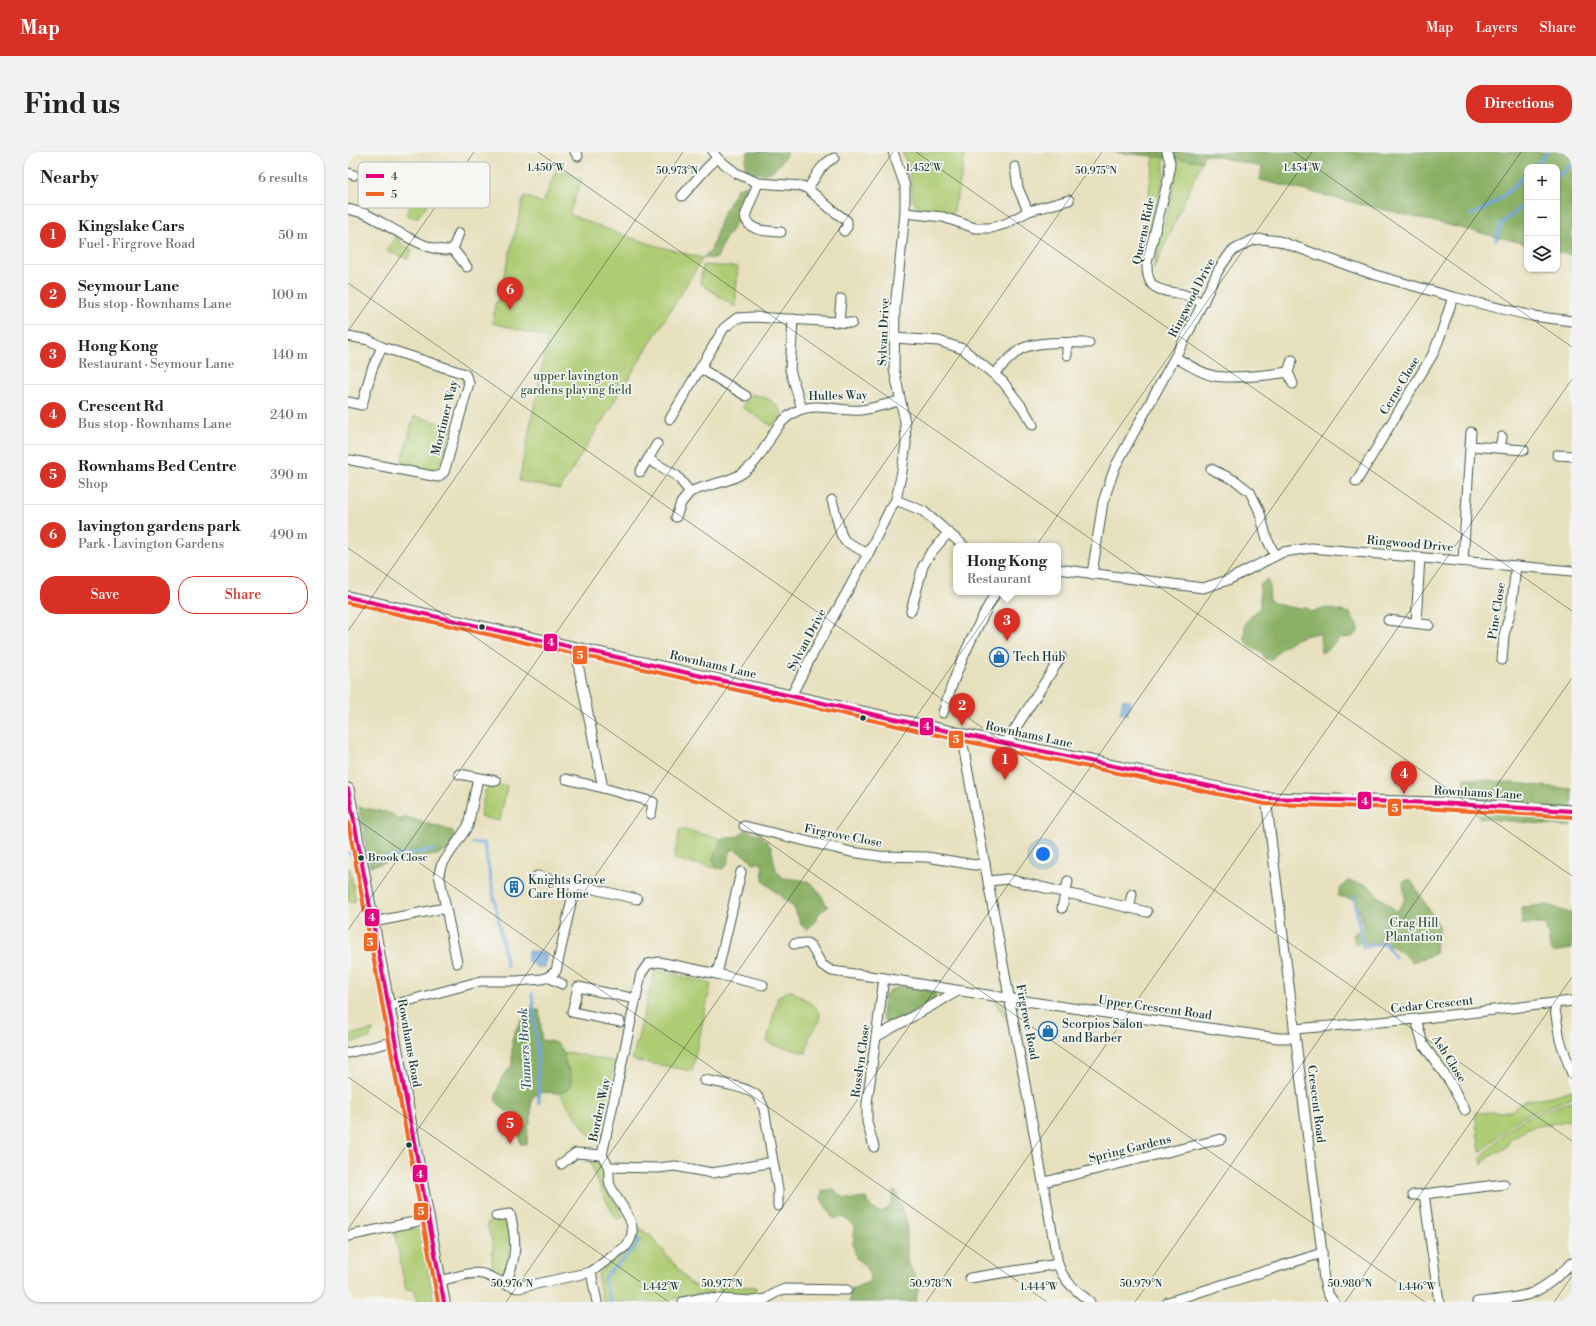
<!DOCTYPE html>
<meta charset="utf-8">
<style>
:root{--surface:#fff;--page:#f2f2f2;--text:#202124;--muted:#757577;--line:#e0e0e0;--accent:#d93025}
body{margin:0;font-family:"Libre Bodoni",serif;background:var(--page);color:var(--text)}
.controls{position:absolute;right:12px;top:12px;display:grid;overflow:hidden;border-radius:8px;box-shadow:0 1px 3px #0004}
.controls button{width:36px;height:36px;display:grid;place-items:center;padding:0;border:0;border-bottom:1px solid var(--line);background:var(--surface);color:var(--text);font:20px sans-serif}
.you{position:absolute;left:695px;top:702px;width:14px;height:14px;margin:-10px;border:3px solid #fff;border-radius:50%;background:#1a73e8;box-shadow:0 0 0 6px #1a73e833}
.badge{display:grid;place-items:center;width:26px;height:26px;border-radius:50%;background:var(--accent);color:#fff;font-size:13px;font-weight:700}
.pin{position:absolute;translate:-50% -33px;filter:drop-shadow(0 1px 2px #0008)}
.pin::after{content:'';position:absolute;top:21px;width:14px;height:12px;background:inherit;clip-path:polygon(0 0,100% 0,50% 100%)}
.popup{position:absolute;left:605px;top:391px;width:108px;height:52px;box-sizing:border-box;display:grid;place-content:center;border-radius:8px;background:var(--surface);filter:drop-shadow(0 1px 3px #0005);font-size:13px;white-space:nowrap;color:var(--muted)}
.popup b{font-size:15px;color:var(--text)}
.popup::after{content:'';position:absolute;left:50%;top:100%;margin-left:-8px;border:8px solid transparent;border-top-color:var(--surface)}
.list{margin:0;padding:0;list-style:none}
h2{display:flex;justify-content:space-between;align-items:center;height:52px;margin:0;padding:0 16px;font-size:17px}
h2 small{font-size:13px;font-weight:400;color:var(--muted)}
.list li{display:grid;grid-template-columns:26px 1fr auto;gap:12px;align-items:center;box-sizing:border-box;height:60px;padding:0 16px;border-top:1px solid var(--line)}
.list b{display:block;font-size:15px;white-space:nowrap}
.list p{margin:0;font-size:13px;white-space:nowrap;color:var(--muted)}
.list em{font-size:13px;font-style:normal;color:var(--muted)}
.actions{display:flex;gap:8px;padding:12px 16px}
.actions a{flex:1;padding:9px 0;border:1px solid var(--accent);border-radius:16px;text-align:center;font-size:14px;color:var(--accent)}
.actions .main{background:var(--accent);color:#fff}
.icon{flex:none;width:22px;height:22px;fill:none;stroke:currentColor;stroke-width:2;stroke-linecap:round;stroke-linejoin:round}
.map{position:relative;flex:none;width:1224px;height:1150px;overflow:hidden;border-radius:16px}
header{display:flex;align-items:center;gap:24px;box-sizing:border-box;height:56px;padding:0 20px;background:var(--accent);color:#fff}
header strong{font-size:19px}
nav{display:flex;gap:22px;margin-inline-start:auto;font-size:14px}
.intro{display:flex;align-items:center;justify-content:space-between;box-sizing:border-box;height:96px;padding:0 24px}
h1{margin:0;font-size:28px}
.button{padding:10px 18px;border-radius:16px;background:var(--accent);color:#fff;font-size:14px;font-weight:700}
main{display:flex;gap:24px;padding:0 24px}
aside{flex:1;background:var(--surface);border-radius:16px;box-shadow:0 1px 3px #0004}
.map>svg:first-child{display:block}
</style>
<header>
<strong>Map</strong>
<nav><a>Map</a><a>Layers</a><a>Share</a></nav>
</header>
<div class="intro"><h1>Find us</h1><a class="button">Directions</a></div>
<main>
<aside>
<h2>Nearby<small>6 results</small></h2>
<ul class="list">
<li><span class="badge">1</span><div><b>Kingslake Cars</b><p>Fuel · Firgrove Road</p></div><em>50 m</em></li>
<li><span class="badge">2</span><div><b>Seymour Lane</b><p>Bus stop · Rownhams Lane</p></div><em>100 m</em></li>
<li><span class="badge">3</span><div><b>Hong Kong</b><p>Restaurant · Seymour Lane</p></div><em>140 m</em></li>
<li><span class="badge">4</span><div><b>Crescent Rd</b><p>Bus stop · Rownhams Lane</p></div><em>240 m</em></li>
<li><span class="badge">5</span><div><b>Rownhams Bed Centre</b><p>Shop</p></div><em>390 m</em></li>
<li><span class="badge">6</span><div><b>lavington gardens park</b><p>Park · Lavington Gardens</p></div><em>490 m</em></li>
</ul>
<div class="actions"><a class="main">Save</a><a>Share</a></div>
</aside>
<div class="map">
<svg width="1224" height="1150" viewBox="0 0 1224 1150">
<rect width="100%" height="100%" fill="#f6f6f2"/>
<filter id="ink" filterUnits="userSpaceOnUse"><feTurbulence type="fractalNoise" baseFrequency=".025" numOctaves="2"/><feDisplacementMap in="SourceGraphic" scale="8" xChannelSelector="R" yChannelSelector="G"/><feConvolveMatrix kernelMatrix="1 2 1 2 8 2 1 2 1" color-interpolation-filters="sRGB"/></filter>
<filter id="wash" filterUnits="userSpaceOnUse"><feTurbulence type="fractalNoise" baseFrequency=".012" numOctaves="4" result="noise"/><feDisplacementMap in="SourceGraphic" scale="16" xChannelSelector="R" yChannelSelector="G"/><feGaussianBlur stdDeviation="0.9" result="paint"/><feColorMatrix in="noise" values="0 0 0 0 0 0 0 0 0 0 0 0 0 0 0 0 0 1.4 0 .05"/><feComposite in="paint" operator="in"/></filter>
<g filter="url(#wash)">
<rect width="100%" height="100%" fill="#e7e0bd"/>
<g fill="#aecc73" stroke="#668454">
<path d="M554,0H617L613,26L605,62L579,59L568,53L565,48L561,16Z"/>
<path d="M806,4L816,5V23L796,107L791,110Z"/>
<path d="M825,6L854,9L806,117C808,87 822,60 826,31C827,23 826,14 825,6Z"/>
<path d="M209,16L234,28L221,62C265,81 309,95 355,106L212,337L171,329L200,186L145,171L147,152L155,141L156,123L176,44L195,51Z"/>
<path d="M67,40L84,46L69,66L58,63Z"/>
<path d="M47,84L52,89L54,93L64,97L60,107L39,99Z"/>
<path d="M355,113L390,115L387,155L352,131Z"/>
<path d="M403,242C420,246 425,247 435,262L424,274L394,255Z"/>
<path d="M66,264L104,274L92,316L88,319L84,320L53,313Z"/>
<path d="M152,633L159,634L152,669L132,665L137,639L139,636Z"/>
<path d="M332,677L374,687L365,706L368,716L326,707Z"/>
<path d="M0,716L2,717L8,749L0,750Z"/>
<path d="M307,818L363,832L344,919L284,908Z"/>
<path d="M437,840L444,839L468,855L472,863L470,871L462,883L458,901L425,893L419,889L430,845Z"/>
<path d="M647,850C657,852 660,859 659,868Z"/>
<path d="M26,878L21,886L0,891V883Z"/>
<path d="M219,900L267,910L249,988L244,987L211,941L220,938L222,919L216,910V902Z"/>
<path d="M1224,938V946L1175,964L1158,977L1134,999H1132L1127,961L1163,959L1176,949L1208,943Z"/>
<path d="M1224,949V968L1180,976L1161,989L1158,996L1139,1006L1134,1013L1133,1005L1159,979L1177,966Z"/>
<path d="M242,1007L247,1008L250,1011L260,1041L276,1065L269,1068C257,1048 247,1029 242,1007Z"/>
<path d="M159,1066L161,1069C163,1090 164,1103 155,1123L144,1118L145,1095L139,1071Z"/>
<path d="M57,1075L66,1076L74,1081L86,1150H69L66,1137L58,1138L46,1078Z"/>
<path d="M290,1075L303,1084L342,1131L347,1134L365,1135L364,1142L335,1144L316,1150H255L250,1127L251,1121C266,1103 290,1103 290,1075Z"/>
<path d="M372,1134L408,1135L407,1144L372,1142Z"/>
</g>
<g fill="#8ab065" stroke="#54764c">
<path d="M400,0H440C429,18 419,28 398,18L397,10Z"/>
<path d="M763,0H1224V103L1209,100V15H1179V92L912,28L914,15L856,2L854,9Z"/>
<path d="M398,33L403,38L388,71L376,89L369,106H355L364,96L373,66L389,37Z"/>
<path d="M919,427L922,435L921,448C933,455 945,456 959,456L963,460L979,456L1002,461L1012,478L1004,485L992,486L982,496L973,501L972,481C952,483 935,491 924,507H917L914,500L902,495L896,487L897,471L912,455V433Z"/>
<path d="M1117,626L1224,637V675L1131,666L1117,648Z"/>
<path d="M11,655L42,661L52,668L58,665L105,679L107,686L101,698L89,703L61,706L22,714Z"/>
<path d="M397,678L413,683L423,695L428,718L435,726C466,729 464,728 480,755L471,761L468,768L460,777L459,778L454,774L446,756L415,729L414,710L406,712L402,707L386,697L382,700L380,712L375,717L368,716L365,706L374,687L391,684Z"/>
<path d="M1062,727L1092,775L1088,788L1087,802L1064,810C1044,789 1035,790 1007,792L1005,783L1016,774L1012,761L1006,747L990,744L992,737L999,729L1020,733L1029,743L1049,760L1057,747L1055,730Z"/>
<path d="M1200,753L1224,762V797L1204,800C1200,790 1201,781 1197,772H1174L1173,755Z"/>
<path d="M555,834L587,840L588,844L587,848L544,872L538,870L534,865C536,847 534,838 555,834Z"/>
<path d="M183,857L191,858C192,868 194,878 193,888C203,889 212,890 216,901C217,904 216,908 217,911C222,923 227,924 220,938L211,941L191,940L183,947V970L180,973L179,992H172L169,959H157L147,948L153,927L164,913V888L167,879L176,865Z"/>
<path d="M485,1037C496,1049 502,1048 518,1046L524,1056L531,1060L539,1058L544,1051L545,1039L549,1040L559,1071V1109L571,1131L568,1150H501L503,1137L523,1129L519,1116L508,1106L505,1091L507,1074L495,1065L486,1067L473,1047L474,1039Z"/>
</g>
<g fill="#70a7de" stroke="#487289">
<path d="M775,547L783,549L779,563L772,561Z"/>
<path d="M180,799L197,801L199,803L196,815H188L184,810H180Z"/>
</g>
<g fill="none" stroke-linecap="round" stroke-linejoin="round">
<g stroke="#70a7de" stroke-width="3">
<path d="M1185,15L1200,0"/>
<path d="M1209,25L1224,12"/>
<path d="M1122,63C1146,55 1162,38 1179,21"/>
<path d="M1148,88L1153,72L1179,50"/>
<path d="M125,691H136L159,815"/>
<path d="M0,701L3,703"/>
<path d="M23,708L86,698"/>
<path d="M1006,743L1015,795L1037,791L1047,805"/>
<path d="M184,842L189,896L191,951"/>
<path d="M263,1150L256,1128L257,1124L287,1096L290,1090V1084"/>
</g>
</g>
</g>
<g filter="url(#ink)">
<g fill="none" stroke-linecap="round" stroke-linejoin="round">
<g stroke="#3d5549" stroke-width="11">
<g id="minor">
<path d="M227,0L230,4"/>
<path d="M819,0L822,10L821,24L799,111C798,139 812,138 834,142C841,144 848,148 855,151"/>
<path d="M369,6L388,21L410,31L454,34L460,37L483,57L499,69V75L496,79"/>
<path d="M667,15L670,36L680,59"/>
<path d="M0,21L6,23"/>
<path d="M410,31L397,64C400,80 419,79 433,80"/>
<path d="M460,37C468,24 473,12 486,6"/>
<path d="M334,44L358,17L369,6L365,0"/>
<path d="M0,57C6,59 12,60 18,62C39,72 82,104 105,97L111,81"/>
<path d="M557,61L595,65L627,76H643L657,72L681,59L721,48"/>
<path d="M105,97L119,115"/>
<path d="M445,167L442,218L454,257"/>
<path d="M491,170L504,171"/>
<path d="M0,184L21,188L34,195L117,222L121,231L100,307L96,320L90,325L3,308"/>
<path d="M546,186L591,189L615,197L655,230L674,255L685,273"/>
<path d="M719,203V191"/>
<path d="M827,205C839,212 852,221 866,224C884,227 921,223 940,220"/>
<path d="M944,208L940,220L945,232"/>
<path d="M352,216L398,244"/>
<path d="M646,222C654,214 663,204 673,197C691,188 722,191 741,191"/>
<path d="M0,250L14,253L24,217L34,195"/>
<path d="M322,267L376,176L389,166L406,165L491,170L493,147"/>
<path d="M309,292L300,307L329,324L342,340C364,330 385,332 403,314C420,298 424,272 447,260C469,249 490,260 513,258C526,256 539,252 551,249"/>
<path d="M1122,294L1176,298"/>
<path d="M1152,296L1154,285"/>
<path d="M1209,303L1224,304"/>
<path d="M863,317L888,329L902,340L911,358L919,387L927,403"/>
<path d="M292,320L300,307"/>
<path d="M1008,330L1085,202L1093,182L1105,145"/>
<path d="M484,348L493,382L497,389L520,402"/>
<path d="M548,348L575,359L616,394"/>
<path d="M328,365L333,351L342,340"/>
<path d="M1115,409L1123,280"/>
<path d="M710,417L855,436L880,428L935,400L963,396L1224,419"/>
<path d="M744,422L755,350L767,315L839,183L871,117L883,100L891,95L905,88L914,87L931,89L1024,122L1105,145L1184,164L1224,169"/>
<path d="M563,459L575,414L582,402L600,381"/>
<path d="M1040,468L1081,473"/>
<path d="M1068,471L1072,405"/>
<path d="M233,497L230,507L231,517L255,636L305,650L303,662"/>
<path d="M1154,508L1156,483L1163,458L1168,414"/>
<path d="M443,544L463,505L520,402L542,357L548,348L554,319L558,292L557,270L546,217L547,156L557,61V34L545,0"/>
<path d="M595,561C607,518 626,479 648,440"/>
<path d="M613,582L710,1112C715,1129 728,1138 742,1150"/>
<path d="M658,591L713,505"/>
<path d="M111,622L148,629"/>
<path d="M218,627L255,636"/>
<path d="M396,674L503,700L531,704L579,705L627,713L637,711"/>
<path d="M189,724L289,747"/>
<path d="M641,729L659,727L799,760"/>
<path d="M714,756L720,729"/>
<path d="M781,756L784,742"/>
<path d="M25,770L97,756"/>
<path d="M446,792L459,791L463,794L474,813L484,819L536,826"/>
<path d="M109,811L91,722L93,714L120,674L130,626"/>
<path d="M369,822L415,833"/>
<path d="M200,825L214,832"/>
<path d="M1206,851L1212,888L1224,922"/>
<path d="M41,854L133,829H169L194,827L200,825L208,819L227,733"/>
<path d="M1068,867L1075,892L1102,930L1117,958"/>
<path d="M272,870L224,860L230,835L288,847"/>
<path d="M946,877L1068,867L1224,849"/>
<path d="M528,885L610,839"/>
<path d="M0,901L47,889"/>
<path d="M526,995L519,970V951L536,826C667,849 799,867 930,886H947"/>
<path d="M425,1010L430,1037V1054"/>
<path d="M213,1012L228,1001L254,1003"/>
<path d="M261,1015L310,1016L327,1014L364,1021L425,1010L416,957C414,952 412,947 408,943C397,934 370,931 356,928"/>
<path d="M696,1030L873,987"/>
<path d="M1065,1043L1076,1042"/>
<path d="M148,1064L162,1062C169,1089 169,1106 157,1132"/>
<path d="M0,1084L80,1067"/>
<path d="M974,1101C975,1117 974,1138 986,1150"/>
<path d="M243,1120L249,1150"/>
<path d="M622,1126L710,1112"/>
<path d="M92,1129C105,1126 122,1119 135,1122C147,1126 157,1133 170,1136L243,1120L278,1094C296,1073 270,1053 262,1033C260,1027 262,1020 260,1014C259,1011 256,1007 254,1003L293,822L300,812L311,810L369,822L393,720"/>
<path d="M335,1150L354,1146L406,1149L418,1147L427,1141L437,1137L499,1138"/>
<path d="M820,1150L974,1101L918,646"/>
<path d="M1091,1150L1076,1042L1156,1032"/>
<path d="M1129,1150C1147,1148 1168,1147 1184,1141C1200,1134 1212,1122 1224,1111"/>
</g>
</g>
<g stroke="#3d5549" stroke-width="13">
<g id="tertiary">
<path d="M0,445L613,582L918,646L1089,651L1224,659"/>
<path d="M0,637L96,1150"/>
</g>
</g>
<use href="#minor" stroke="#fff" stroke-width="9"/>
<use href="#tertiary" stroke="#fff" stroke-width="11"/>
<g stroke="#f6f6f2" stroke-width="7">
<g id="bus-1">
<path d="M0,445L613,582L918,646L1089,651L1224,659"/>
<path d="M0,637L96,1150"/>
</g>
</g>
<g stroke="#f6f6f2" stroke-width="7">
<g id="bus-2">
<path d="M0,451L612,588L917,652L1089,657L1224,665"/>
<path d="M0,670L90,1150"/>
</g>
</g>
<use href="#bus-1" stroke="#e5007d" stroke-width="4"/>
<use href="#bus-2" stroke="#f26522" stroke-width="4"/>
</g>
</g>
<path fill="none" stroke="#1f3d34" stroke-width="1" stroke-opacity="0.45" d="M190,0L1224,724M568,0L1224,459M946,0L1224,195M0,131L1224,989M0,179L126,0M0,396L1077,1150M0,479L335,0M0,661L699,1150M0,778L545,0M0,925L321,1150M0,1077L754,0M158,1150L964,0M368,1150L1173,0M578,1150L1224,227M787,1150L1224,526M997,1150L1224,825M1206,1150L1224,1124"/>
<defs>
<g id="shop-ring" transform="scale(1)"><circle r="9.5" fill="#f6f6f2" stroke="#1f6fb2" stroke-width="1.5"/><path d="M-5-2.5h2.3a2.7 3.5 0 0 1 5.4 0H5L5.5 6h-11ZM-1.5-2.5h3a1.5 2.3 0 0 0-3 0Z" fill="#1f6fb2"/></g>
<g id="building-ring" transform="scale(1)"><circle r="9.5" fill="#f6f6f2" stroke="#1f6fb2" stroke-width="1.5"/><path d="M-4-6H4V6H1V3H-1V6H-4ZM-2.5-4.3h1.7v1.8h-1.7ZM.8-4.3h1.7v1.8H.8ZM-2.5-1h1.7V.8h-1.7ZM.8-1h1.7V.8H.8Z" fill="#1f6fb2"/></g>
</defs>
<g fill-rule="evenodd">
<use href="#shop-ring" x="651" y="505"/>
<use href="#building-ring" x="166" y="735"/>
<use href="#shop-ring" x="700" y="879"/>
</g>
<g fill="#1f3d34" stroke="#f6f6f2" stroke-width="1.5">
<circle cx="134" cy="475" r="3.5"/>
<circle cx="515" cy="566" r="3.5"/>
<circle cx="13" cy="706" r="3.5"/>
<circle cx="61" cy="993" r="3.5"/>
</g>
<g text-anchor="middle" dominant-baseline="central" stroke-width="3.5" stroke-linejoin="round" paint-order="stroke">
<g font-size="11" fill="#1f3d34" stroke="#f6f6f2" text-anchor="start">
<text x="20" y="706">Brook Close</text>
</g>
<g font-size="12" fill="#1f3d34" stroke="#f6f6f2">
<text transform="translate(796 79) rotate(-78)">Queens Ride</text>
<text transform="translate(844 146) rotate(-63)">Ringwood Drive</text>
<text transform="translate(536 180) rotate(-88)">Sylvan Drive</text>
<text transform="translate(1052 234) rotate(-59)">Cerne Close</text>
<text transform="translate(490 244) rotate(-1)">Hulles Way</text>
<text transform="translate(97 266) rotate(-76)">Mortimer Way</text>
<text transform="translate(1062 392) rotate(5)">Ringwood Drive</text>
<text transform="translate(1149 459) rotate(-81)">Pine Close</text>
<text transform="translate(459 488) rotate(-62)">Sylvan Drive</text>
<text transform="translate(365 513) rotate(13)">Rownhams Lane</text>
<text transform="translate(681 583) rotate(12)">Rownhams Lane</text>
<text transform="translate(1130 641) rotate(3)">Rownhams Lane</text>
<text transform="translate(495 684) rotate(11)">Firgrove Close</text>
<text transform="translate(1084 853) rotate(-6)">Cedar Crescent</text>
<text transform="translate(807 856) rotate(8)">Upper Crescent Road</text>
<text transform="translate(679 870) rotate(79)">Firgrove Road</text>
<text transform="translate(61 891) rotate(80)">Rownhams Road</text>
<text transform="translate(1101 907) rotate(58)">Ash Close</text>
<text transform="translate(513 909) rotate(-82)">Rosslyn Close</text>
<text transform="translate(968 952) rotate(83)">Crescent Road</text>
<text transform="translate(252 958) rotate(-78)">Borden Way</text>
<text transform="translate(782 997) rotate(-14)">Spring Gardens</text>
</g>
<g font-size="12" fill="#3c5a41" stroke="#f6f6f2">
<text x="228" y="224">upper lavington<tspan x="228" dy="14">gardens playing field</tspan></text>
<text x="1066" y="771">Crag Hill<tspan x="1066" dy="14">Plantation</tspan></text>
</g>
<g font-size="12" fill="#1f3d34" stroke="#f6f6f2" text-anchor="start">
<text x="665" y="505">Tech Hub</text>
<text x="180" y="728">Knights Grove<tspan x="180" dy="14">Care Home</tspan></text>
<text x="714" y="872">Scorpios Salon<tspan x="714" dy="14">and Barber</tspan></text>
</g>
<g font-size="13" font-style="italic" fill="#375d67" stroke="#f6f6f2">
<text transform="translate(177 897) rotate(-93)">Tanners Brook</text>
</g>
</g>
<rect x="10" y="10" width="132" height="46" rx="6" fill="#f6f6f2" stroke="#b6beb9" stroke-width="1"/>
<rect x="18" y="22" width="18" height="4" fill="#e5007d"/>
<rect x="18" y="40" width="18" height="4" fill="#f26522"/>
<g font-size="11" fill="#1f3d34">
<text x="43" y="28">4</text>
<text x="43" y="46">5</text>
</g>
<g font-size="10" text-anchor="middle" fill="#1f3d34" stroke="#f6f6f2" stroke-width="3.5" stroke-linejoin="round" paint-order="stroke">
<text x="198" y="19">1.450°W</text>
<text x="576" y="19">1.452°W</text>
<text x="954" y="19">1.454°W</text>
<text x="329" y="22">50.973°N</text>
<text x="748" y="22">50.975°N</text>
<text x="164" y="1135">50.976°N</text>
<text x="374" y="1135">50.977°N</text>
<text x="583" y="1135">50.978°N</text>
<text x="793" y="1135">50.979°N</text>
<text x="1002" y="1135">50.980°N</text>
<text x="313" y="1138">1.442°W</text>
<text x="691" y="1138">1.444°W</text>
<text x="1069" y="1138">1.446°W</text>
</g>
<g stroke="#f6f6f2" stroke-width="1.5">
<rect x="195" y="481" width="15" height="19" rx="4" fill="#e5007d"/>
<rect x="224" y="493" width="16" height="20" rx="4" fill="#f26522"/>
<rect x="571" y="565" width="15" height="19" rx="4" fill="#e5007d"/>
<rect x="600" y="578" width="16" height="19" rx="4" fill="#f26522"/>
<rect x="1009" y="639" width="15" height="19" rx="4" fill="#e5007d"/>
<rect x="1039" y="646" width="15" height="19" rx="4" fill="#f26522"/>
<rect x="16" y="756" width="16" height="19" rx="4" fill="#e5007d"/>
<rect x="15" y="780" width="15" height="20" rx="4" fill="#f26522"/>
<rect x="64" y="1012" width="16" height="19" rx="4" fill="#e5007d"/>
<rect x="65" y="1050" width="16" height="19" rx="4" fill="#f26522"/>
</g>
<g font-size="11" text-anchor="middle" font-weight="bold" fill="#fff">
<text x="203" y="494">4</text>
<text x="232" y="507">5</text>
<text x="579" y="578">4</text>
<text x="608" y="591">5</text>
<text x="1017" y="653">4</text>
<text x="1047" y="660">5</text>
<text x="24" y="769">4</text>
<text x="22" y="794">5</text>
<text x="72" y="1026">4</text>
<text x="73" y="1063">5</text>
</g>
</svg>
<div class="controls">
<button>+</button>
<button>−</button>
<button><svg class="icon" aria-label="layers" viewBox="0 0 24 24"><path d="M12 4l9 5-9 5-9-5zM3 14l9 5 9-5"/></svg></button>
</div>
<div class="you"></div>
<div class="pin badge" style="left:657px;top:628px">1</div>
<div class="pin badge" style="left:614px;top:574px">2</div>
<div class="pin badge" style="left:659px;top:489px">3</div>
<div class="popup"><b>Hong Kong</b>Restaurant</div>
<div class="pin badge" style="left:1056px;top:642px">4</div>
<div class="pin badge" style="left:162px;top:992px">5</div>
<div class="pin badge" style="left:162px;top:158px">6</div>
</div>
</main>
